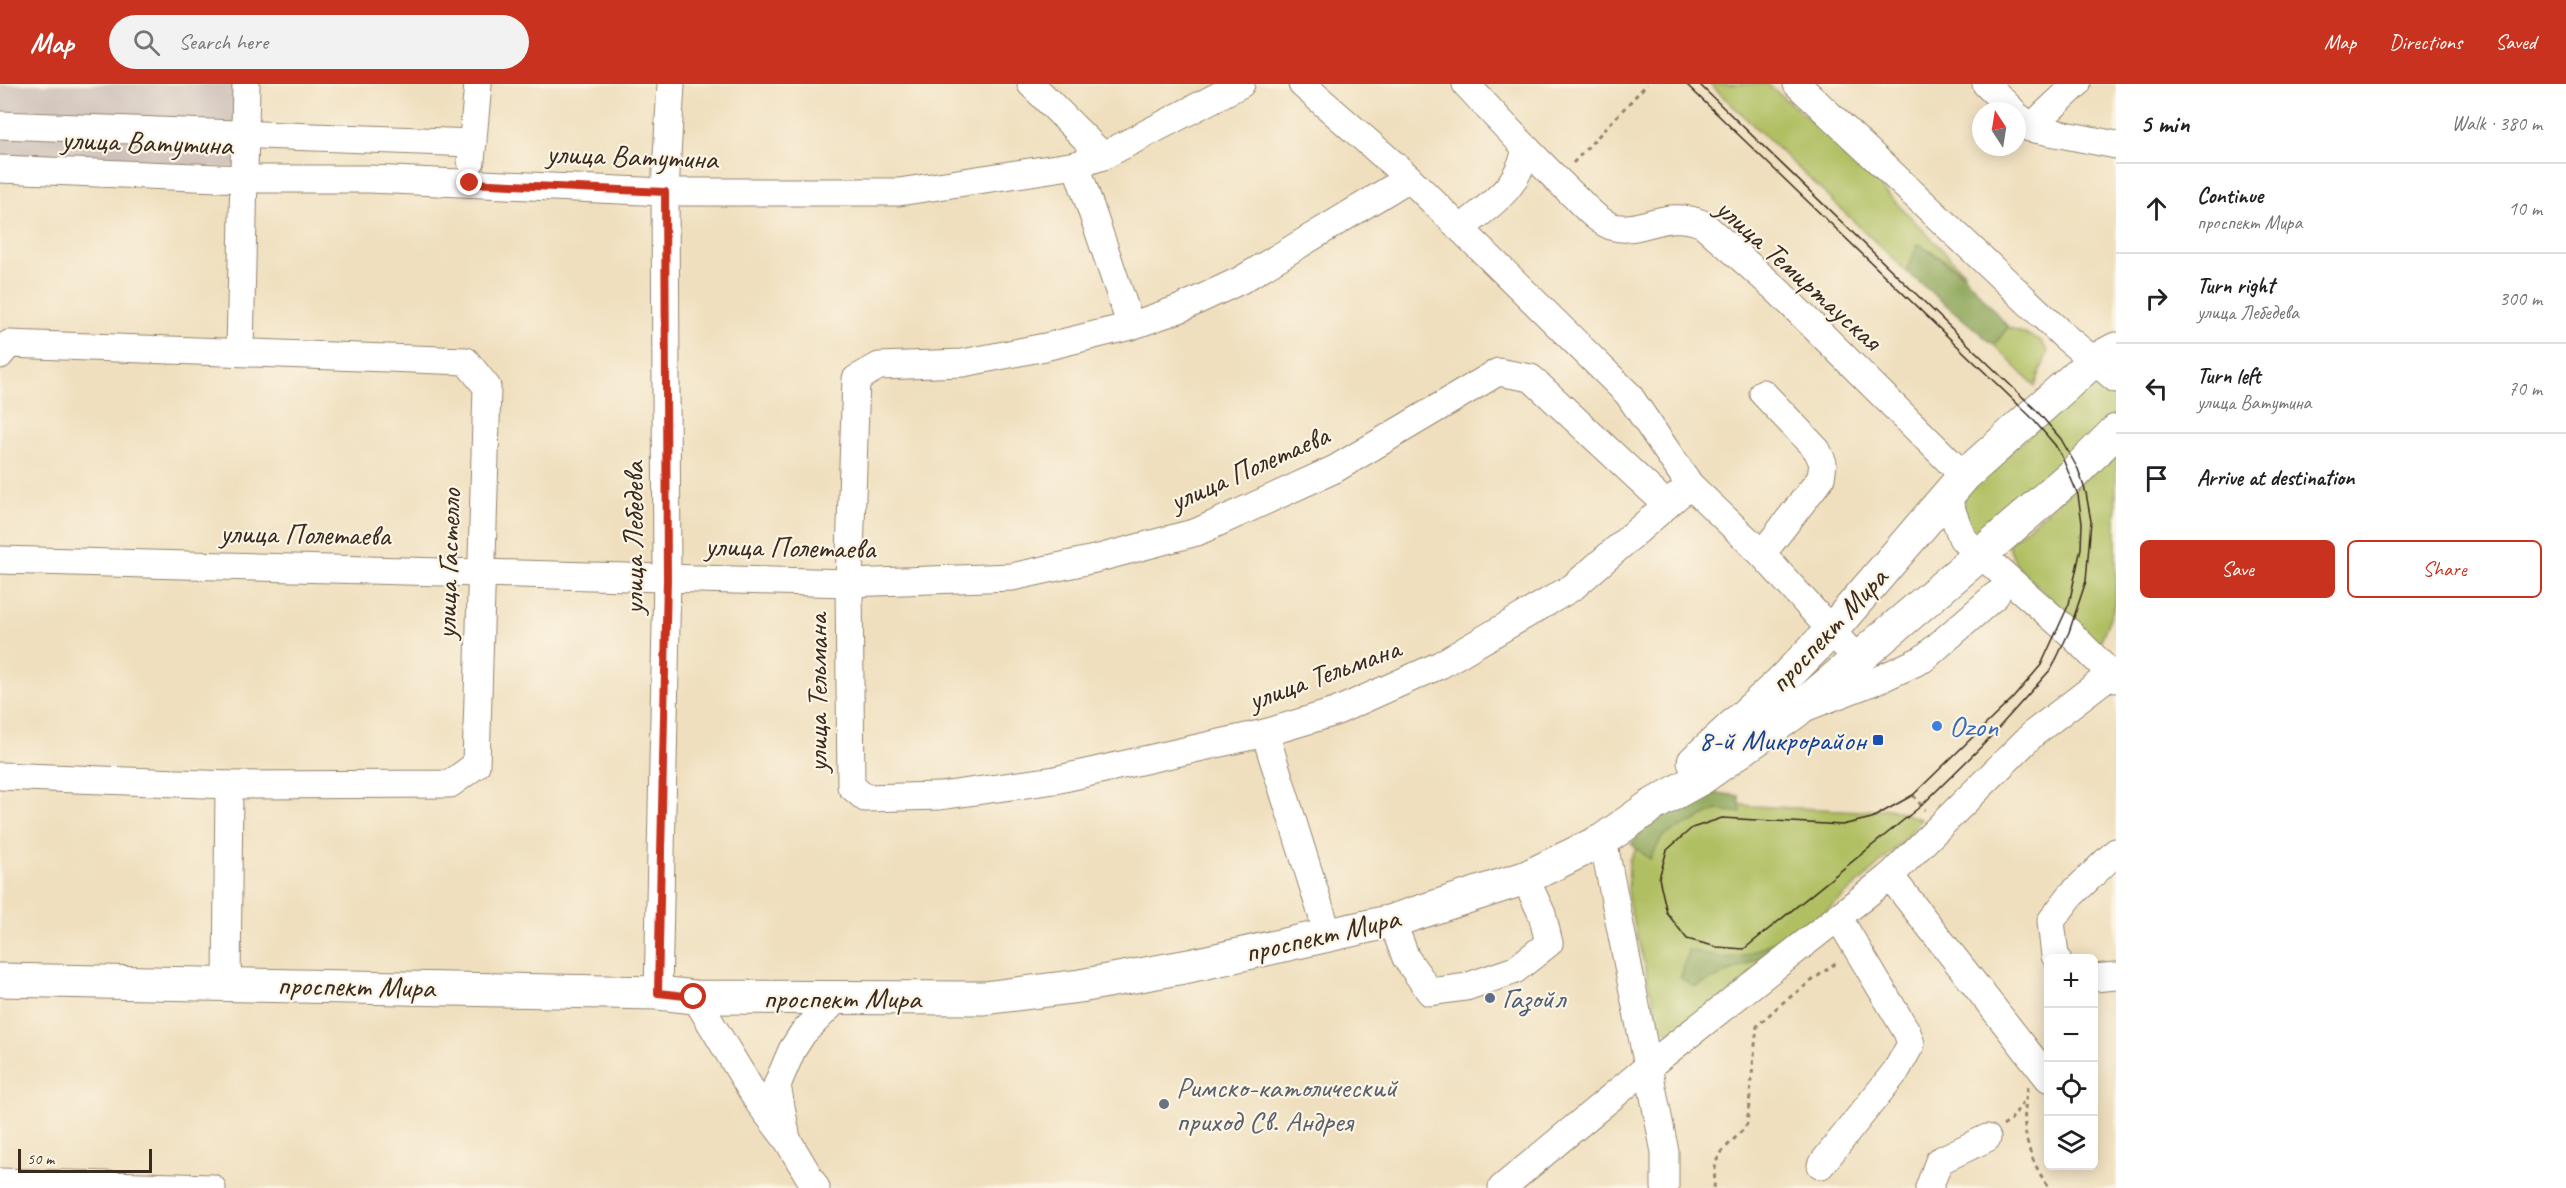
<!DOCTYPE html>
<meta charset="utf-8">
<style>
:root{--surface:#fff;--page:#f2f2f2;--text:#202124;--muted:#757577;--line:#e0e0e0;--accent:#c8321e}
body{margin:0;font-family:Caveat,sans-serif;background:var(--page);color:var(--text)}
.controls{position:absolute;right:18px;bottom:18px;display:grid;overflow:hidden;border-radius:9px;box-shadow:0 3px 15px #0003}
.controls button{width:54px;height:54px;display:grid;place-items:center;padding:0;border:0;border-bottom:2px solid var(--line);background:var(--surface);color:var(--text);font:30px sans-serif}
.compass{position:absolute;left:1972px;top:18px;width:54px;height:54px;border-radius:50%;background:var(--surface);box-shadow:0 3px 15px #0003;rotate:348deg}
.scale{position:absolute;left:18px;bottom:15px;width:134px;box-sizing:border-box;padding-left:6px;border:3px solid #3b2a1e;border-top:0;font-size:16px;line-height:21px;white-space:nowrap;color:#3b2a1e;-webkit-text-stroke:4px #fcf5e5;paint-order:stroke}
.stop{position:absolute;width:18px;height:18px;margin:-14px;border:4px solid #c8321e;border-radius:50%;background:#fff}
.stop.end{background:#c8321e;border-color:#fff;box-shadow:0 2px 6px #0008}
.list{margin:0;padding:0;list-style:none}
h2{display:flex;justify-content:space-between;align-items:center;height:78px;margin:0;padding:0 24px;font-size:26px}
h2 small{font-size:20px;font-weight:400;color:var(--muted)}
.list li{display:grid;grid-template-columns:39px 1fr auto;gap:18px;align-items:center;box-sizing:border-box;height:90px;padding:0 24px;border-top:2px solid var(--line)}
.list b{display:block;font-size:22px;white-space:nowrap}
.list p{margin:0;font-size:20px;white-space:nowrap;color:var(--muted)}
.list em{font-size:20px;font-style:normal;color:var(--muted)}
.actions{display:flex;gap:12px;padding:18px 24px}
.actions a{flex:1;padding:14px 0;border:2px solid var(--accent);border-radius:9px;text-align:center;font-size:21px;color:var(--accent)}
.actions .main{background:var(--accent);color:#fff}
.icon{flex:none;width:33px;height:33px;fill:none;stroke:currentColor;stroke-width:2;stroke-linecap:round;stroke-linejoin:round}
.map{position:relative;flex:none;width:2116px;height:1104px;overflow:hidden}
header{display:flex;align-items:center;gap:36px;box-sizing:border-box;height:84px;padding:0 30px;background:var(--accent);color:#fff}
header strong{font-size:28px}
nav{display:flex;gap:33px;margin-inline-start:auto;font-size:21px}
.search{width:420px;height:54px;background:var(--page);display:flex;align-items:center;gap:15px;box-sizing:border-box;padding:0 21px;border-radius:33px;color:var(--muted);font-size:22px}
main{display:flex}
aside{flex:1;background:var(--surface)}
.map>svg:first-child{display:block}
</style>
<header>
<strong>Map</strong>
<div class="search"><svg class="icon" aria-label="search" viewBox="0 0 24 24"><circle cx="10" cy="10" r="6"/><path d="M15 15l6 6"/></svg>Search here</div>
<nav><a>Map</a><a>Directions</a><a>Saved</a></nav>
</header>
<main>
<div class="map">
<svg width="2116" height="1104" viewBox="0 0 2116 1104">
<rect width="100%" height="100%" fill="#fcf5e5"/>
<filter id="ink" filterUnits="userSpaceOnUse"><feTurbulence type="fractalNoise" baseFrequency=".0167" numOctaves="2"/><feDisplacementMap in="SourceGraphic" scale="12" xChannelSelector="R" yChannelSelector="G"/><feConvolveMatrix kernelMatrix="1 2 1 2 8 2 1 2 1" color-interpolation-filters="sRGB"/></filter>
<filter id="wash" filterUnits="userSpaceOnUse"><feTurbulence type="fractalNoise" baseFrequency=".008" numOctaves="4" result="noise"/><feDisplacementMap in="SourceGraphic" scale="24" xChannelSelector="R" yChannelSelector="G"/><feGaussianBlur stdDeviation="1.35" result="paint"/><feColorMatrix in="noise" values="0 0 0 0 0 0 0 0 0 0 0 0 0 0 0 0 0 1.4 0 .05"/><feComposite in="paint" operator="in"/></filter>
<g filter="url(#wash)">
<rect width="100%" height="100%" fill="#efdfbe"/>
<path fill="#cec1ba" d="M0,0H240V84L0,74Z"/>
<g fill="#b0bf62" stroke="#767440" stroke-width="1.5">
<path d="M1710,0H1767L1838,59L1965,189L1919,160L1906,187Z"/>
<path d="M2008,243L2040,256L2048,267L2035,302L1994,261Z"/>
<path d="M2088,300L2104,301L2116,310V326L2113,333L1989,446H1976C1962,434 1961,426 1965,408Z"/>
<path d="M2116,367V518L2099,561L2017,482L2008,460Z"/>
<path d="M1711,715L1750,722L1862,727L1889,724L1921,735L1902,758L1860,798L1683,951L1660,945L1628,816L1629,776L1649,745Z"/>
</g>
<g fill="#8ca658" stroke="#64683b" stroke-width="1.5">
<path d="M1918,160L1963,190L2008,243L1994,261L1906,187Z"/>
<path d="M1717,709L1739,712L1741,729L1717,726L1663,752L1650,775L1631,760L1653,733L1692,714Z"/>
<path d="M1793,848L1795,855L1741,883L1694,903L1681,894L1688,866L1721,874L1744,872Z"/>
</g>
</g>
<g filter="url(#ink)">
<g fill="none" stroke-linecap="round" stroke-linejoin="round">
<g stroke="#95846e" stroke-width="29">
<g id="minor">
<path d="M1031,0L1103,72"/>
<path d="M1302,0L1409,94L1628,310L1690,401L1762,470L1857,575"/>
<path d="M1466,0C1500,37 1534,74 1571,109C1583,120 1597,138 1614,143C1642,150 1665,124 1703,140L1777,206L1964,392"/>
<path d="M1797,0L2065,253L2116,295"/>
<path d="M1986,0L2013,27"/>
<path d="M2020,34L2030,44L2077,0"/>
<path d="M0,41L473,59"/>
<path d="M2030,44L2116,61"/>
<path d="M471,77L478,0"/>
<path d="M1076,81L1131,242"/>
<path d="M0,85L243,95H369L665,108H899L1076,81L1103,72L1241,0"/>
<path d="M1409,94L1241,196L1179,225L1131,242L1045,263L963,279L879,282L856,295L849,499L851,702L865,714L940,712L1055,696L1265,649L1335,628L1440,581L1573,503L1690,401"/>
<path d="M1461,145C1492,118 1515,108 1526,66"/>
<path d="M240,267L246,0"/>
<path d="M0,271L9,260L466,277L487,303L476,681L450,700L229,701L0,692"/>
<path d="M1947,413L1962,454L2069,548L2116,595"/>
<path d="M1762,470L1821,394L1823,379L1817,366L1763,309"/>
<path d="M0,476L849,499L1012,493L1099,474L1197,448L1335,385L1498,288L1531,294L1667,421"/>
<path d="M1807,623L1880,595L1923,575L1996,511"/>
<path d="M1265,649L1328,850"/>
<path d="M1603,756L1665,1068V1104"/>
<path d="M1890,792L2048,994"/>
<path d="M1392,837L1406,874L1430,908L1466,903L1515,886L1549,859L1542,830L1525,794"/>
<path d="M2057,874L2055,872L2051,837L2071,811L2116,768"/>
<path d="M2094,894L2116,892"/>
<path d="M227,899L229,701"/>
<path d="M658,909L667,495L665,108L671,0"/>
<path d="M695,913L759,1019L788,1057L816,1104"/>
<path d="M786,1050L777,1001L792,966L803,949L837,915"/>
<path d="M1821,1081L1896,987L1911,960L1907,948L1838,833"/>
<path d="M0,1098L212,1104"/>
<path d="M1502,1104L1649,982L1890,792L2034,649L2111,590"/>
<path d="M1929,1104L1939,1077L1987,1054"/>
</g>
</g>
<g stroke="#95846e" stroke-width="35">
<g id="major">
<path d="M1694,678L1779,600L1831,547L1964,392L2092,278L2116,265"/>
<path d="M0,896L658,909L695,913L984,914L1080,902L1189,882L1392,837L1525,794L1603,756L1651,722L1703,693L1795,628L1981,470L2071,392L2116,347"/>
</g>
</g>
<g stroke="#95846e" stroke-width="3" stroke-dasharray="4.5 4.5" stroke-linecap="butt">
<path d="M1573,79L1647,0"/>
<path d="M1913,711L1925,726"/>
<path d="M2028,1003C2020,1044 2026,1070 2049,1104"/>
<path d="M2003,1042L2010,1037L2025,1015"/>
<path d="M1714,1104C1715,1096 1714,1087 1716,1079C1719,1066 1739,1053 1747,1040L1757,942L1781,920L1838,877"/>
</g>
<use href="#minor" stroke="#fff" stroke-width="27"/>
<use href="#major" stroke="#fff" stroke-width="33"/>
<path stroke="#3b2a1e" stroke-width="1.5" d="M1686,0L2030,332L2055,361L2062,373L2078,411L2082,439L2081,464L2069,520L2041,581L2013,614L1913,711L1872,734L1842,741L1722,734L1692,744L1667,766L1659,794L1667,829L1687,855L1717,863L1744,865L1921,722L1984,660L2052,584L2069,548L2086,497L2091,437L2086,409L2078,385L2061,355L2036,326L1699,0"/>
</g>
</g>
<g fill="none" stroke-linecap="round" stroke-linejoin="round" filter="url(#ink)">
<path stroke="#c8321e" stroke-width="8" d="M470,99L665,108L667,495L658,909L694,913"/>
</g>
<circle fill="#3f7fe0" stroke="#fcf5e5" stroke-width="2" cx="1937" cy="642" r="6"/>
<rect fill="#1a4fb4" stroke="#fcf5e5" stroke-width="2" x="1872" y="650" width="12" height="12" rx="3"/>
<circle fill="#5c6f8a" stroke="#fcf5e5" stroke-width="2" cx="1490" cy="914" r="6"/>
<circle fill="#6b7280" stroke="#fcf5e5" stroke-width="2" cx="1164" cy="1020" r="6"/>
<g text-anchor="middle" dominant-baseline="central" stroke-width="4.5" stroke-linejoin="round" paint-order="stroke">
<g font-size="30" fill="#3b2a1e" stroke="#fcf5e5">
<text transform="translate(147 58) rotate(2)">улица Ватутина</text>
<text transform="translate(632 72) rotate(2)">улица Ватутина</text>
<text transform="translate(1799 190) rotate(42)">улица Темиртауская</text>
<text transform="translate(1249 384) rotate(-24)">улица Полетаева</text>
<text transform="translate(305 450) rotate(1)">улица Полетаева</text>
<text transform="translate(633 454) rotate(-90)">улица Лебедева</text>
<text transform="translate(790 463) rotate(1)">улица Полетаева</text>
<text transform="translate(448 480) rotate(-88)">улица Гастелло</text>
<text transform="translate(1828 546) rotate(-47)">проспект Мира</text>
<text transform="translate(1324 590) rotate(-20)">улица Тельмана</text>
<text transform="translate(817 609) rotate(-90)">улица Тельмана</text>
<text transform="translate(1322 851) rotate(-13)">проспект Мира</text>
<text transform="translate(356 902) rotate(1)">проспект Мира</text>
<text x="842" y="914">проспект Мира</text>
</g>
<g font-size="30" fill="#366cbe" stroke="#fcf5e5" text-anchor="start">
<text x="1949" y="642">Ozon</text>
</g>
<g font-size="30" fill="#164399" stroke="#fcf5e5" text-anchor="end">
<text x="1866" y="656">8-й Микрорайон</text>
</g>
<g font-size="30" fill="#4e5e75" stroke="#fcf5e5" text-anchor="start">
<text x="1502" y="914">Газойл</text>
</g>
<g font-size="30" fill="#5b616d" stroke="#fcf5e5" text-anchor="start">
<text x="1176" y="1003">Римско-католический<tspan x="1176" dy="34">приход Св. Андрея</tspan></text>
</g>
</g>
</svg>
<div class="controls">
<button>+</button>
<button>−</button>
<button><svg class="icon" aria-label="locate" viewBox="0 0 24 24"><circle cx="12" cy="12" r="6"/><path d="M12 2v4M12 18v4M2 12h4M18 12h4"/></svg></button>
<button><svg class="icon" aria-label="layers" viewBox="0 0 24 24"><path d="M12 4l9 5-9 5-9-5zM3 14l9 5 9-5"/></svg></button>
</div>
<svg class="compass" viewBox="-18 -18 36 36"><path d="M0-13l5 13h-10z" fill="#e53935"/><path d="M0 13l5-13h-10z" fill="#757577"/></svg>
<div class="scale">50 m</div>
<div class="stop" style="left:694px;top:913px"></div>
<div class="stop end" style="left:470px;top:99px"></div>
</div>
<aside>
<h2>5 min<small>Walk · 380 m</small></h2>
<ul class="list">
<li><svg class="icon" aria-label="ahead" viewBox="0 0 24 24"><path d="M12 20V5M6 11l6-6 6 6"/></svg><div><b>Continue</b><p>проспект Мира</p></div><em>10 m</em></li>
<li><svg class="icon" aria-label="right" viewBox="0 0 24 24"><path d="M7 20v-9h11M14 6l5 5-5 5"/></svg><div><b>Turn right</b><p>улица Лебедева</p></div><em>300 m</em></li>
<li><svg class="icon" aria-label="left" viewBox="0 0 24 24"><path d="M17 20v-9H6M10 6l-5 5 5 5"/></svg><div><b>Turn left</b><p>улица Ватутина</p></div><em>70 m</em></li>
<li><svg class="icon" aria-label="arrive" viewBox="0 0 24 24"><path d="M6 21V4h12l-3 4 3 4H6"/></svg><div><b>Arrive at destination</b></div></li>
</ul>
<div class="actions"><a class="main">Save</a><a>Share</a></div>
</aside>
</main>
